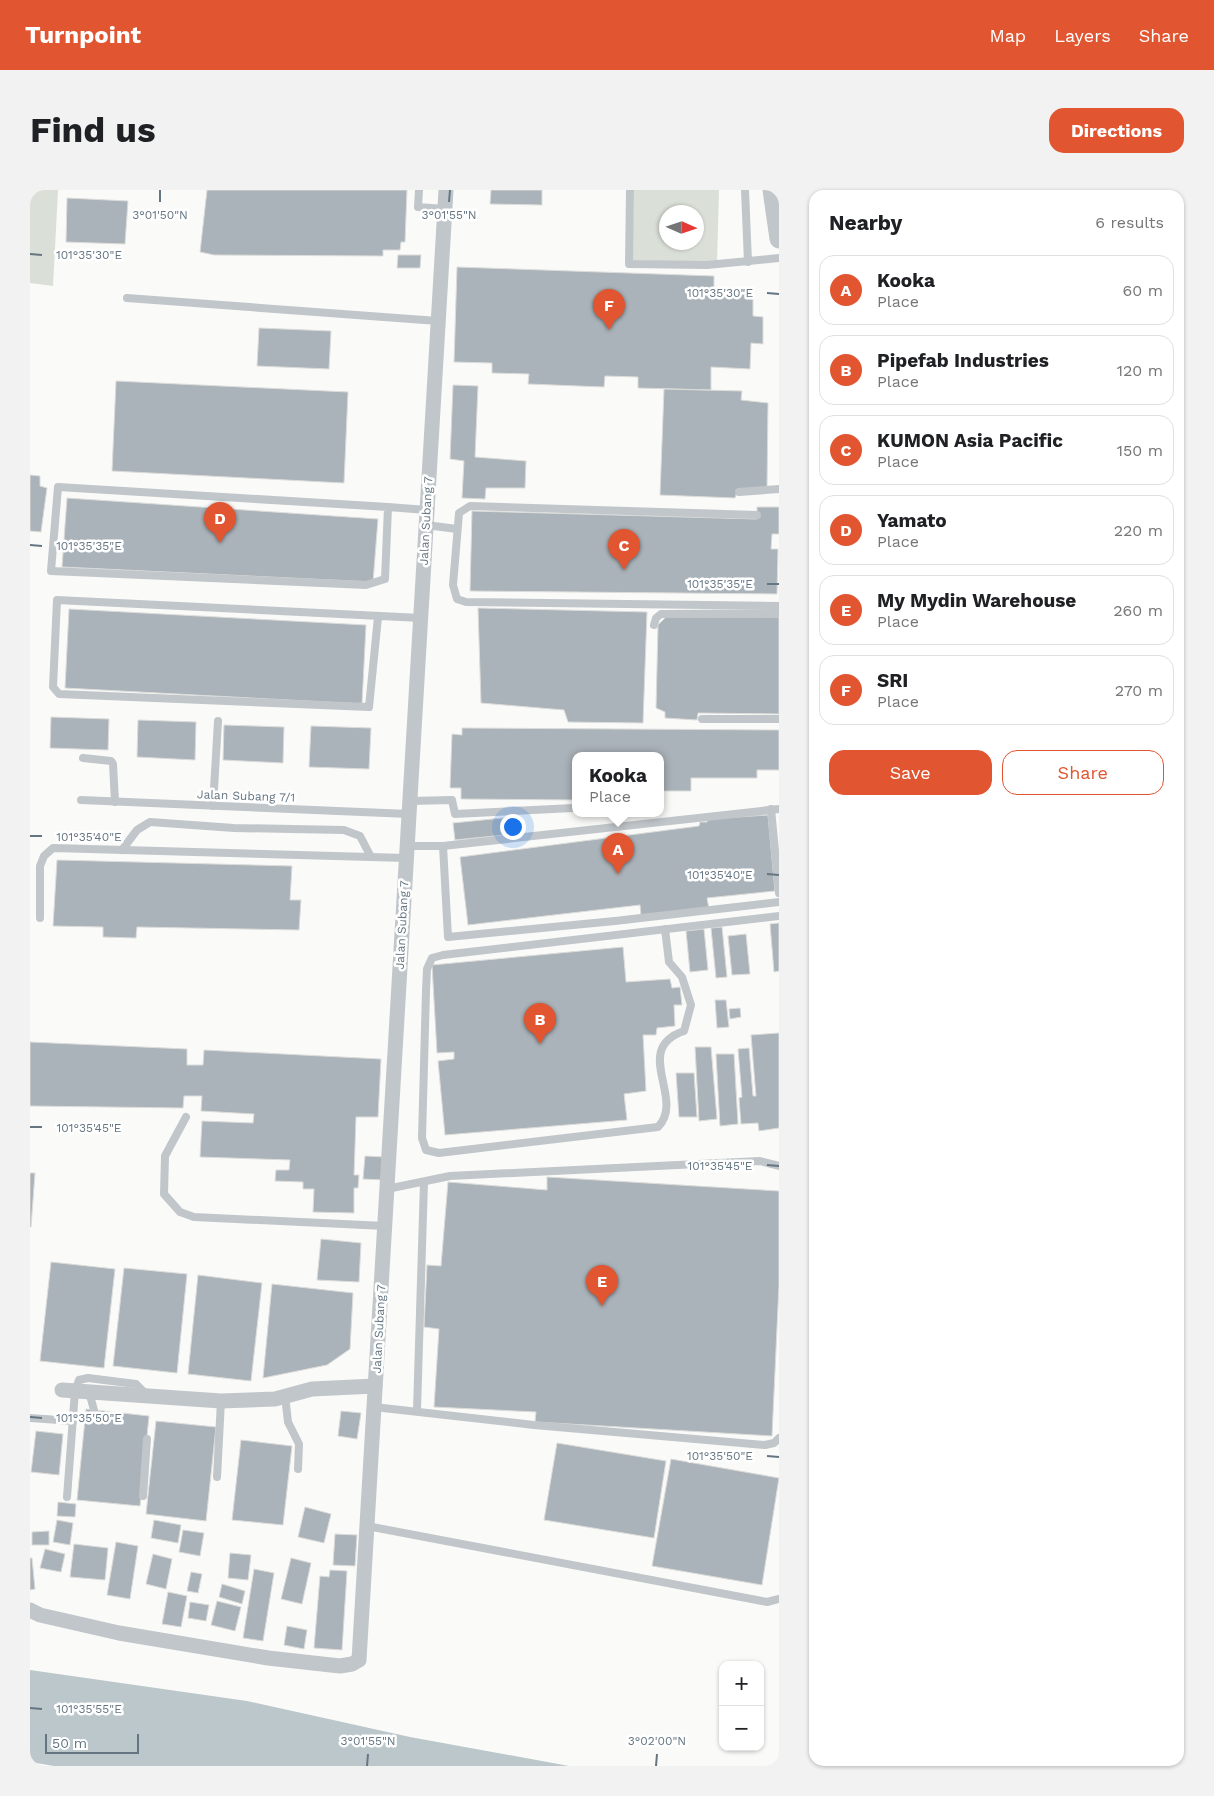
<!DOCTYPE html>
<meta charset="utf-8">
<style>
:root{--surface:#fff;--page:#f2f2f2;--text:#202124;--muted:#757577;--line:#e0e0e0;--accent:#e15530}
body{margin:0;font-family:"Work Sans",sans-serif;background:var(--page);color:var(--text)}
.controls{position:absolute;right:15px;bottom:15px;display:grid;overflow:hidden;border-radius:10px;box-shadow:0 1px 4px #0004}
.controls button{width:45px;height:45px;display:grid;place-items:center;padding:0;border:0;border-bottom:1px solid var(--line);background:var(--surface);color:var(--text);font:25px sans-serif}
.compass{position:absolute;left:629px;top:15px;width:45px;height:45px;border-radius:50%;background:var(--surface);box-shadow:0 1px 4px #0004;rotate:93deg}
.scale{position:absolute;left:15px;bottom:12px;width:94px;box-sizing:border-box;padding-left:5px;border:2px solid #657682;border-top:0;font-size:14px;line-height:18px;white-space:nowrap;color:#657682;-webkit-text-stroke:4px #fff;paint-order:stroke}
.you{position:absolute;left:482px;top:636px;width:18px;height:18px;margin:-12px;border:4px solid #fff;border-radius:50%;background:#1a73e8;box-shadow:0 0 0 8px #1a73e833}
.badge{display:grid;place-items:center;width:32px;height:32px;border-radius:50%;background:var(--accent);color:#fff;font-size:16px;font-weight:700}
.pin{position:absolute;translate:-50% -41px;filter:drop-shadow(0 1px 2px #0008)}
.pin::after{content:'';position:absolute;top:26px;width:18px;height:15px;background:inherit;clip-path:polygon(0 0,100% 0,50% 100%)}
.popup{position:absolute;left:542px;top:562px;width:92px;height:65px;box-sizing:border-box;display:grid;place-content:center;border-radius:10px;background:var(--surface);filter:drop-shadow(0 1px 4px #0005);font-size:16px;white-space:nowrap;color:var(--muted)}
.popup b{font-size:19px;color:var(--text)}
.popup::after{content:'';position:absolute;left:50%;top:100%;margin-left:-10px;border:10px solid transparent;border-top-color:var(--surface)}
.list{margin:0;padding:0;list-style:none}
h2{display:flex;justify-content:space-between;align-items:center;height:65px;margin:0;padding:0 20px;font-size:21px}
h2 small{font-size:16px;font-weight:400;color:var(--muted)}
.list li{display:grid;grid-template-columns:32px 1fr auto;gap:15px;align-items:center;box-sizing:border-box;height:70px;margin:0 10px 10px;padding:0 10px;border:1px solid var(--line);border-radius:15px}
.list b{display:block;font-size:19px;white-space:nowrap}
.list p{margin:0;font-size:16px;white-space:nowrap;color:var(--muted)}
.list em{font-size:16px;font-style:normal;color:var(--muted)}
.actions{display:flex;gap:10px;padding:15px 20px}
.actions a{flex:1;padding:11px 0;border:1px solid var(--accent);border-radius:15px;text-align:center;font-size:18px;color:var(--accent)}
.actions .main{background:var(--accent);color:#fff}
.map{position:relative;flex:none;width:749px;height:1576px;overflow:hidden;border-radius:15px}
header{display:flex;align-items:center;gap:30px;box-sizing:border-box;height:70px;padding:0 25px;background:var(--accent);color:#fff}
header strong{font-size:24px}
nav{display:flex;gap:28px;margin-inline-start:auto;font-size:18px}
.intro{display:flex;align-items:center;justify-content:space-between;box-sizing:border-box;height:120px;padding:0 30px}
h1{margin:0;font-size:35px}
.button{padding:12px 22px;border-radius:15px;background:var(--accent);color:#fff;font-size:18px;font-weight:700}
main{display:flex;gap:30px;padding:0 30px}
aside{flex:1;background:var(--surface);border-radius:15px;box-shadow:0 1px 4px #0004}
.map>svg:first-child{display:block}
</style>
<header>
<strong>Turnpoint</strong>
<nav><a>Map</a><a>Layers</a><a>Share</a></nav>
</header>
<div class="intro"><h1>Find us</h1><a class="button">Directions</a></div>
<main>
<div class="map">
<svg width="749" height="1576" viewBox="0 0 749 1576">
<rect width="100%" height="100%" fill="#fafaf8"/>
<g fill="#dadfd7" fill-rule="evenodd">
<path d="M0,0H28L23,96L0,93Z"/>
<path d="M604,0H689L687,73L602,71ZM636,22H666V52H636Z"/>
</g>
<path fill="#bbc7cb" d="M0,1480L217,1511L380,1547L539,1576H24L0,1572Z"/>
<g fill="#aab3b9" stroke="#dcdcda">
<path d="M177,0H377L375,52H371L370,60H353V66L184,65L170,62Z"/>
<path d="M461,0H512V15L460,14Z"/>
<path d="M37,8L98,11L95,54L36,52Z"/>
<path d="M368,65H391L390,78H367Z"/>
<path d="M427,77L684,86V102L723,104V126L733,127V154L721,153L720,179L681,177V200L608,198V187L575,186L574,197L498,194L499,184L462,183V173L424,172Z"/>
<path d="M229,138L301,141L299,179L227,176Z"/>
<path d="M86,191L318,202L314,293L82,281Z"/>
<path d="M423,195L448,196L445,267L496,271L495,298H456L455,309L432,308L434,271L420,269Z"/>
<path d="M634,199L712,201L711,210L738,213L737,298L708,299L705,308L630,305Z"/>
<path d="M0,285L10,286V296L17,298L11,342L0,341Z"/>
<path d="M37,308L348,329L343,392L32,377Z"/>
<path d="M727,317H749V344H742L741,359H748L747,404L440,401L442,321L727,329Z"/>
<path d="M448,418L617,422L613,533L538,532L534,520L451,513Z"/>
<path d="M39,419L336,435L332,514L35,498Z"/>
<path d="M636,427H749V524L668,523L667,530L635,528V522L626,518L628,435Z"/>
<path d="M21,527L79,529L78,560L20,558Z"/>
<path d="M108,530L166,532L165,570L107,567Z"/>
<path d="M194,535L254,537L253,573L193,570Z"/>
<path d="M281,536L341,538L339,579L279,577Z"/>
<path d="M432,538L749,540V580H727V588H661V601H630V565H546V610L431,609V598H420L422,544L432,545Z"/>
<path d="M738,625L745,701L677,708L679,719L611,726L610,715L438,735L430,667L669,636L670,632H677L678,629Z"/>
<path d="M482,627L484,644L425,650L423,633Z"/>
<path d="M27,670L262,676L260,710H271L269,740L107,737L106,748L73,747V737L23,736Z"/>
<path d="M749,733V781L744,782L740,734Z"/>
<path d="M692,737L697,787L686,788L681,738Z"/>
<path d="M674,739L678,780L660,782L656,741Z"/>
<path d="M716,744L720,784L702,785L698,746Z"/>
<path d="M593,757L596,792L640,789L642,798L650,797L652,815H644L645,836L627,838L626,845H613L616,901L594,904L597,930L415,945L408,871L424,869V862L407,863L402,775Z"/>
<path d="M685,810H696L699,837L687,838Z"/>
<path d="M710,818L711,827L700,829L699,819Z"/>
<path d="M749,843V938L729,941L728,933L711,934L709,908L712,907L708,859L719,858L723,906H726L721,845Z"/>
<path d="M0,852L157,859V875H173L174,860L351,869L348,927H326L324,985H329L328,998H324V1023L283,1022L284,999H273V992L245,991L246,980H259L260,970L170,967L172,931L223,933L224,924L171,921L172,906H154L153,918L0,916Z"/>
<path d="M665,857H681L687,929L669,931Z"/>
<path d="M686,864H704L708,934L690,936Z"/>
<path d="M646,883H664L667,927H649Z"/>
<path d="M335,966L355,967L354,990L333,989Z"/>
<path d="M0,983H5L1,1037H0Z"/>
<path d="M517,987L749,1001V1095L742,1246L505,1232L506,1222L404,1217L409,1139L394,1137L397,1075L411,1076L418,992L517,1000Z"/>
<path d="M291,1049L331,1053L329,1092L287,1090Z"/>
<path d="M21,1072L85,1079L74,1178L10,1171Z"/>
<path d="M94,1078L157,1084L147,1183L83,1176Z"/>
<path d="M168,1085L232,1093L221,1191L158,1184Z"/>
<path d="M242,1094L323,1103L320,1159L297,1175L233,1188Z"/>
<path d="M56,1219L119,1226L110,1316L47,1310Z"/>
<path d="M311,1221L331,1223L327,1249L308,1246Z"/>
<path d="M126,1231L186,1237L176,1331L116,1324Z"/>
<path d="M6,1241L33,1244L29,1285L1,1282Z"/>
<path d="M211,1250L262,1256L253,1335L202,1330Z"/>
<path d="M527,1253L636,1271L624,1348L514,1330Z"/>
<path d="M641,1269L749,1288L732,1395L622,1376Z"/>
<path d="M28,1312L46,1314L45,1327L27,1326Z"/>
<path d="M275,1317L301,1324L294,1353L268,1347Z"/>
<path d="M27,1330L43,1333L40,1355L23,1352Z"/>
<path d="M124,1330L151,1335L148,1353L121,1348Z"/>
<path d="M153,1340L174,1343L170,1366L149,1362Z"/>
<path d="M19,1341V1355H2V1342Z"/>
<path d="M305,1344L327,1345L325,1376L303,1375Z"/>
<path d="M86,1352L108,1356L100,1409L77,1405Z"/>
<path d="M44,1354L78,1358L75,1390L40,1387Z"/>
<path d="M15,1359L35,1364L31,1382L10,1378Z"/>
<path d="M200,1363L221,1365L218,1390L198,1388Z"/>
<path d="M123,1364L142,1369L136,1399L116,1394Z"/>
<path d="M0,1368H2L5,1399L0,1400Z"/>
<path d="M261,1368L281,1373L272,1414L251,1409Z"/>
<path d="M224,1379L244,1383L233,1451L213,1448Z"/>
<path d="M300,1380L317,1381L312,1460L284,1458L290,1386L299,1387Z"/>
<path d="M161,1382L172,1384L168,1403L157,1401Z"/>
<path d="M192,1394L215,1401L212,1414L189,1407Z"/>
<path d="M138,1402L157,1406L151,1437L132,1434Z"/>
<path d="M187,1411L211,1417L205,1441L181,1435Z"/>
<path d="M160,1412L179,1415L176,1431L158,1428Z"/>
<path d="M257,1436L277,1440L274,1459L254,1455Z"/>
</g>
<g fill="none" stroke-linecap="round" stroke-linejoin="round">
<g stroke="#c1c6ca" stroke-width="8">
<path d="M389,0L388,17L414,19"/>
<path d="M600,0L599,74L677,75L749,68"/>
<path d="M715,0L718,72"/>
<path d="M97,108L408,131"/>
<path d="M709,302L749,299"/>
<path d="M358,317L355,389L336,395L21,381L28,297L358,317L397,320"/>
<path d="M727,325L440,316L429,323L423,395L427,409L436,412L749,416"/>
<path d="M396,335L427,339"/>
<path d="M348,427L339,517L29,504L23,497L27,410L391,428"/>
<path d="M624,435L626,428L631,424L749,423"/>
<path d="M672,529H749"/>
<path d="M53,568L81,571L83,574L85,612"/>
<path d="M51,610L379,624"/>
<path d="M380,611L422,610L425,624L543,618"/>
<path d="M183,616L188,531"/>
<path d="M741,619L749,703"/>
<path d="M377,656H413L749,619"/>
<path d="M413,656L418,747L585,731L749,712"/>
<path d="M92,660L107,640L120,632L204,638L314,640L330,646L341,667"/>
<path d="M10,728V676L14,666L23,658L376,668"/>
<path d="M635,739L639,772L652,787L661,815L654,841C601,859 656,909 628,937L409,963L396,960L392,948L396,801L397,779L402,768L413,765L749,726"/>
<path d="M156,927L135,966L134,1004L150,1022L164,1027L355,1036"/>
<path d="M357,999L420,986L730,971L749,976"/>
<path d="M59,1202L64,1220"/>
<path d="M255,1206L258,1232L269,1254L268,1279"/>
<path d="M344,1217L504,1235L735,1255L744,1253L749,1248"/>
<path d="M387,1220L394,992"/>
<path d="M0,1228L43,1231"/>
<path d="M187,1287L191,1211"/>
<path d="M113,1306L117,1249"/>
<path d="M37,1307L45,1201L49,1190L58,1188L106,1194L116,1204"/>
<path d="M337,1336L737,1412L749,1409"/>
</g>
<g stroke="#c1c6ca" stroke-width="15">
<path d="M32,1200L191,1211L245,1209L282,1199L345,1196"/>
<path d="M0,1420L10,1425L89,1443L238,1468L310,1476L322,1474L329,1470L416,0"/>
</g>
<path stroke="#c1c6ca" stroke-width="19" d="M742,0L749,49"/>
</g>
<path fill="none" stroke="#657682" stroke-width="2" d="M130,12V0M419,12L420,0M0,64L12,65M737,103L749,104M0,355L12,356M737,394H749M0,646H12M737,684L749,685M0,937H12M737,975L749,976M0,1227L12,1228M737,1266L749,1267M0,1518L12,1519M337,1576L338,1564M626,1576L627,1564"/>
<g text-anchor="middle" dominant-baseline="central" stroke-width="5" stroke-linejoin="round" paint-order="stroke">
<g font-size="12" fill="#657682" stroke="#fff">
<text transform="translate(396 331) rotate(-87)">Jalan Subang 7</text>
<text transform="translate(216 606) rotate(2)">Jalan Subang 7/1</text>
<text transform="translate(372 735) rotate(-87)">Jalan Subang 7</text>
<text transform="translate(349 1139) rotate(-87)">Jalan Subang 7</text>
</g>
</g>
<g font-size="12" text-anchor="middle" fill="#657682" stroke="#fff" stroke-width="5" stroke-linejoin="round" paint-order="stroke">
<text x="130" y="29">3°01'50"N</text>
<text x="419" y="29">3°01'55"N</text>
<text x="59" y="69">101°35'30"E</text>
<text x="690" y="107">101°35'30"E</text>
<text x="59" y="360">101°35'35"E</text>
<text x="690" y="398">101°35'35"E</text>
<text x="59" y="651">101°35'40"E</text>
<text x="690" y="689">101°35'40"E</text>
<text x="59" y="942">101°35'45"E</text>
<text x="690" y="980">101°35'45"E</text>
<text x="59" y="1232">101°35'50"E</text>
<text x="690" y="1270">101°35'50"E</text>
<text x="59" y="1523">101°35'55"E</text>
<text x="338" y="1555">3°01'55"N</text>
<text x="627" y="1555">3°02'00"N</text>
</g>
</svg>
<div class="controls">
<button>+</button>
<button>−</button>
</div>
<svg class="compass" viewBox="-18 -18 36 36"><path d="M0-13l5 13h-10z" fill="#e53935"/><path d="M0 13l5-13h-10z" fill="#757577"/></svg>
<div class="scale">50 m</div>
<div class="you"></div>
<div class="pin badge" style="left:588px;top:684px">A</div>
<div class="popup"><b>Kooka</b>Place</div>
<div class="pin badge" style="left:510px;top:854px">B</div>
<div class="pin badge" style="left:594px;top:380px">C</div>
<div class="pin badge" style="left:190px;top:353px">D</div>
<div class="pin badge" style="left:572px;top:1116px">E</div>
<div class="pin badge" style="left:579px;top:140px">F</div>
</div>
<aside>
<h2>Nearby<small>6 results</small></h2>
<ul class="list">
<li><span class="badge">A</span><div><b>Kooka</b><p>Place</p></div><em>60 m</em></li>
<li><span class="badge">B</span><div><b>Pipefab Industries</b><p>Place</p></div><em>120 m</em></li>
<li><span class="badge">C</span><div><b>KUMON Asia Pacific</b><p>Place</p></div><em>150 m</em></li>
<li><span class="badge">D</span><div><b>Yamato</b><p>Place</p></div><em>220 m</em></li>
<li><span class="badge">E</span><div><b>My Mydin Warehouse</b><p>Place</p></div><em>260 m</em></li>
<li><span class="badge">F</span><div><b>SRI</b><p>Place</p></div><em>270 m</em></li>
</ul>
<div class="actions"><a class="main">Save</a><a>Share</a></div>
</aside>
</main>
